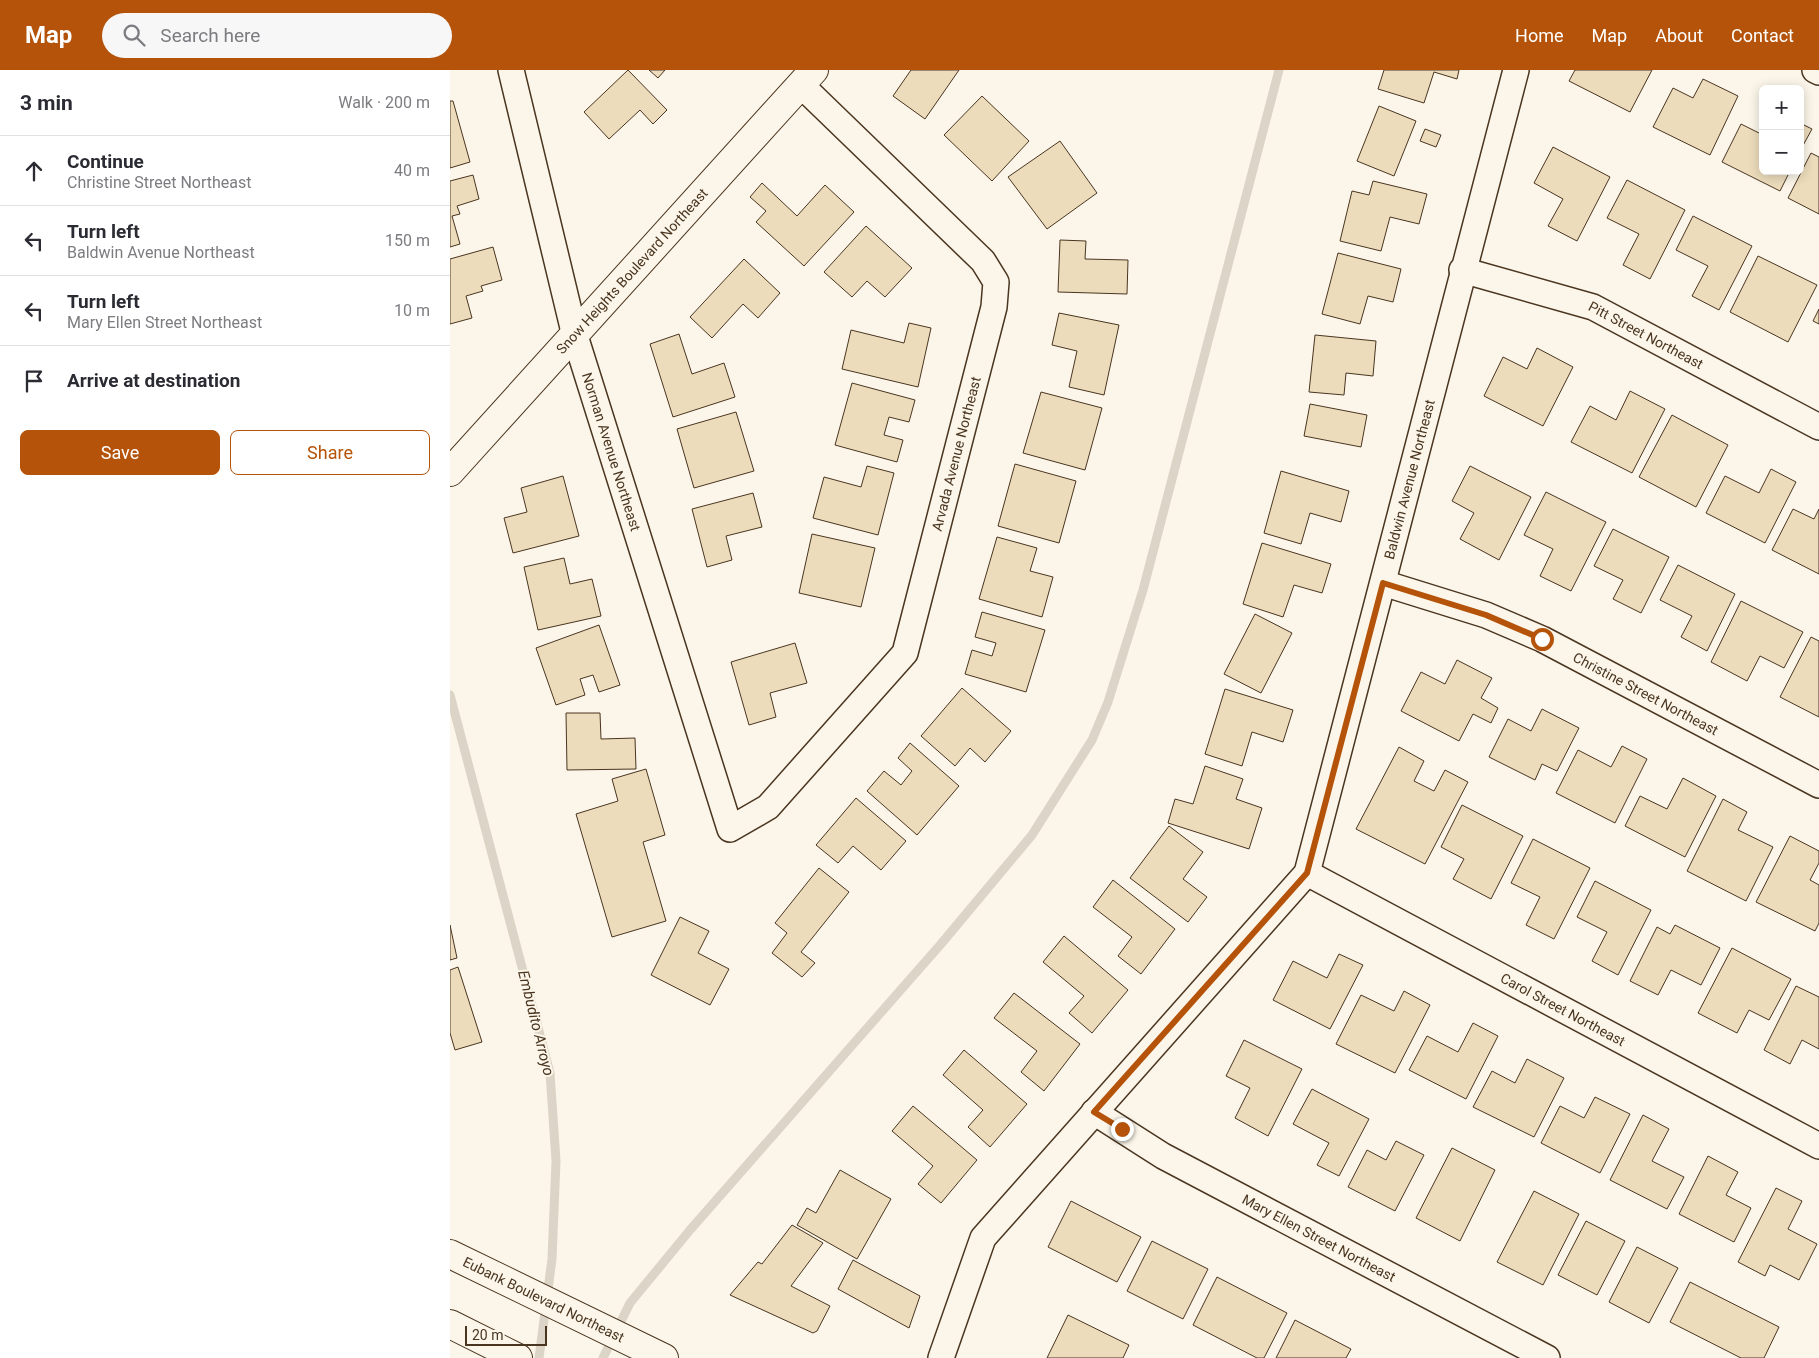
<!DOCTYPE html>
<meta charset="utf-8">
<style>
:root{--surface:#fff;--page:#f7f7f7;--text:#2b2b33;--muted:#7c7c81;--line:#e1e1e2;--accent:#b45309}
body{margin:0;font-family:Roboto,sans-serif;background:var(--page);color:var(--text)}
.controls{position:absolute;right:15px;top:15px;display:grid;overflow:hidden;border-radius:8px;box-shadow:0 2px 12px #0003}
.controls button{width:45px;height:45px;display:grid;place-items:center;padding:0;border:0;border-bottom:1px solid var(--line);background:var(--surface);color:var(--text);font:25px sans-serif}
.scale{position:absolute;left:15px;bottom:12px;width:82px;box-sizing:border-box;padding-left:5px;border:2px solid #4a3520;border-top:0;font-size:14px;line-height:18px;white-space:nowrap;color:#4a3520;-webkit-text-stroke:4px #fbf6e9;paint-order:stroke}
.stop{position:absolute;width:15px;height:15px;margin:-11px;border:4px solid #b45309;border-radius:50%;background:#fff}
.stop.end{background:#b45309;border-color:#fff;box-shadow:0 1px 5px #0008}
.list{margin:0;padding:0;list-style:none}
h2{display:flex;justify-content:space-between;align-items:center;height:65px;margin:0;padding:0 20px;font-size:21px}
h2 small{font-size:16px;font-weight:400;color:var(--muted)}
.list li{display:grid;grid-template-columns:32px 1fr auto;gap:15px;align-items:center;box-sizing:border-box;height:70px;padding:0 20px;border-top:1px solid var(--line)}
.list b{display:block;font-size:19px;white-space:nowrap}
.list p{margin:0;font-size:16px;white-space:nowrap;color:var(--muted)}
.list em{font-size:16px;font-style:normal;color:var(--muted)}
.actions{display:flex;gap:10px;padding:15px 20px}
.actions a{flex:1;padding:11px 0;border:1px solid var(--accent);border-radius:8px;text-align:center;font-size:18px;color:var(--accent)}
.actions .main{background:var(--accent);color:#fff}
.icon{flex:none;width:28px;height:28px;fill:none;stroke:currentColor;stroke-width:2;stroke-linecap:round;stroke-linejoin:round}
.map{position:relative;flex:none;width:1369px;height:1288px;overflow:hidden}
header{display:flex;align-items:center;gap:30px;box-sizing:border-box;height:70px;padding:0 25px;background:var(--accent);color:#fff}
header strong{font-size:24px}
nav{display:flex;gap:28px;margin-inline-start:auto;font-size:18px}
.search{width:350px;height:45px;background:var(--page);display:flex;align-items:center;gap:12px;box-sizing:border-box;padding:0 18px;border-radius:28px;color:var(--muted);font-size:19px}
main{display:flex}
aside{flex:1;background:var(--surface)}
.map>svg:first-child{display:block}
</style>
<header>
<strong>Map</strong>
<div class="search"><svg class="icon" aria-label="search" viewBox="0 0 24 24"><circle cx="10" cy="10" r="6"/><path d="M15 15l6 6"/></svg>Search here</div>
<nav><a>Home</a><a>Map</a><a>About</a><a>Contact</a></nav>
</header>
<main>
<aside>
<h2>3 min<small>Walk · 200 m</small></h2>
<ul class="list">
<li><svg class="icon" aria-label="ahead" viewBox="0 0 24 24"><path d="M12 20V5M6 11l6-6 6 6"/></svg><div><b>Continue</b><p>Christine Street Northeast</p></div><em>40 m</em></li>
<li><svg class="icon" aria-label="left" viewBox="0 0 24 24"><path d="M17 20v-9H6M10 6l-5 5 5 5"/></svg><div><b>Turn left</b><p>Baldwin Avenue Northeast</p></div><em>150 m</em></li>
<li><svg class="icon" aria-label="left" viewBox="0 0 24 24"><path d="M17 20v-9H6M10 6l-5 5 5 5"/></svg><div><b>Turn left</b><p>Mary Ellen Street Northeast</p></div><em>10 m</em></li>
<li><svg class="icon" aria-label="arrive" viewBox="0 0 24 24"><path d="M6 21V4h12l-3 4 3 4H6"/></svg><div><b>Arrive at destination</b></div></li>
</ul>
<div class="actions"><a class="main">Save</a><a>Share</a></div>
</aside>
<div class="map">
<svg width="1369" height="1288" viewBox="0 0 1369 1288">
<rect width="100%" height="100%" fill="#fbf6e9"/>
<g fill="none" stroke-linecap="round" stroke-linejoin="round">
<g stroke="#dcd4c6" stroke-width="9">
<path d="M0,625L100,1003L106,1091L102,1189L89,1288"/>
<path d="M153,1288L180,1233L240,1160L491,874L582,765L642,670L658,632L693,520L829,0"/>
</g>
</g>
<g fill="#ecdcbc" stroke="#4a3520">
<path d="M178,0L217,40L203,54L190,40L159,69L134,42Z"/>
<path d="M199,0H215L208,8Z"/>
<path d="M461,0H509L475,49L443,26Z"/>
<path d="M934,0H1009L1007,9L984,2L974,33L928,19Z"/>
<path d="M1125,0H1202L1180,42L1119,11Z"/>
<path d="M1253,9L1288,26L1260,85L1203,57L1223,18L1243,28Z"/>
<path d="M532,26L579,71L542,111L494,65Z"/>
<path d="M0,31H3L20,92L0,98Z"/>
<path d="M929,36L966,51L944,106L907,91Z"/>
<path d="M1350,53L1362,59L1350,81Z"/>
<path d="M1291,54L1313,65V101H1340L1330,121L1272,92Z"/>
<path d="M975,59L991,65L986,77L970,71Z"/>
<path d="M610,71L647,123L597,159L558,107Z"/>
<path d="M1103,77L1160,107L1127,171L1098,156L1113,129L1084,113Z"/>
<path d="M1361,83L1369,87V144L1338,128Z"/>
<path d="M23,105L29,129L7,136L10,144L2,146L10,174L0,177V111Z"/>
<path d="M1177,110L1235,140L1200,209L1173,195L1189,164L1157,148Z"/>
<path d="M923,111L977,124L969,154L940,147L931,181L890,171L902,121L919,125Z"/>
<path d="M312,113L347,146L375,115L404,142L354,196L306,152L316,141L300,127Z"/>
<path d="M1243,146L1302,176L1269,240L1242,226L1258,196L1226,180Z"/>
<path d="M416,156L462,198L435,227L417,211L402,227L374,202Z"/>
<path d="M610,170L636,171L635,189L678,190L677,224L608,222Z"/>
<path d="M43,177L52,210L31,216L33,221L16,226L22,248L0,254V189Z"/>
<path d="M888,183L951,199L943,232L918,226L910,254L872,244Z"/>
<path d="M1308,186L1367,215L1338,272L1280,242Z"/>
<path d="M294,189L330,223L308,248L293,234L262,268L240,247Z"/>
<path d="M1369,239V254L1363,251Z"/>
<path d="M609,243L669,255L654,325L619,317L627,281L602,275Z"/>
<path d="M459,253L481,258L468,317L392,299L401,260L454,273Z"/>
<path d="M229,264L242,304L274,293L285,327L223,347L200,274Z"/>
<path d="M865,265L926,271L923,306L896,303L894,325L859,322Z"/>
<path d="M1087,278L1123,297L1093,356L1034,326L1053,287L1077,299Z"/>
<path d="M402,313L465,330L459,352L439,347L434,365L453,370L447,392L385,375Z"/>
<path d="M1180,321L1215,339L1182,403L1121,372L1140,336L1166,350Z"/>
<path d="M591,322L652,338L635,400L573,383Z"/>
<path d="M860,334L917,345L911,377L854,366Z"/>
<path d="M286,342L304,401L244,418L227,359Z"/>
<path d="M1222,345L1278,375L1246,437L1189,407Z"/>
<path d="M565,394L626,411L609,473L548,456Z"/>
<path d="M417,396L444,403L428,465L363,448L374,407L411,417Z"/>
<path d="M1020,396L1081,427L1049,490L1010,469L1024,443L1002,431Z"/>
<path d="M1321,399L1346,412L1315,473L1256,443L1275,406L1309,423Z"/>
<path d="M831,401L899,421L891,452L860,443L851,474L814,463Z"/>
<path d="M113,406L129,466L63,483L54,448L77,442L71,418Z"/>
<path d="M1096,422L1156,452L1121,521L1090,506L1103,479L1074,465Z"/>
<path d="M303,423L312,457L276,466L282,490L257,497L242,439Z"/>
<path d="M1343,439L1364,449L1369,439V504L1322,480Z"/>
<path d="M1163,459L1219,487L1191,543L1163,529L1173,510L1144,496Z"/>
<path d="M362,464L425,478L411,537L349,523Z"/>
<path d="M547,467L587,478L580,501L603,507L592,547L529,529Z"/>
<path d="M812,473L881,494L872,523L844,515L833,547L793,534Z"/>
<path d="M114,488L120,514L142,509L151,546L88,560L74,497Z"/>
<path d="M1228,495L1285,524L1257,581L1231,567L1242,546L1210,530Z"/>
<path d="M1291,531L1353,562L1334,598L1310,586L1297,611L1261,592Z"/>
<path d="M532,542L595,560L576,622L515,604L522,580L542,586L546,573L525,567Z"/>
<path d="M805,544L842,563L811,623L774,604Z"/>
<path d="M149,555L170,615L149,622L143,605L130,609L135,625L106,635L86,578Z"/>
<path d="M1361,567L1369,571V647L1330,627Z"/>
<path d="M345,573L357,613L320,623L326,647L299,655L281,592Z"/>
<path d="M1007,590L1042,608L1031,628L1048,638L1041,653L1023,644L1009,671L951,641L971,602L995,614Z"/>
<path d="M512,618L561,661L535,692L520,678L505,696L471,666Z"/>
<path d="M775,619L843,640L833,672L802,662L792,696L755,684Z"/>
<path d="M1092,639L1129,658L1107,701L1092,694L1085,710L1039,687L1058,649L1081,661Z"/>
<path d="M116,643H150L151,669L185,668L186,699L117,700Z"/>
<path d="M460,673L509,716L467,765L417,721L434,701L451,715L462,701L448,688Z"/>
<path d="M1172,676L1197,689L1165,753L1106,723L1128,680L1161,697Z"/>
<path d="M949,677L974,691L964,711L984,721L995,700L1018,712L975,794L906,759Z"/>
<path d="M755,696L793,709L786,729L812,738L799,779L718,753L725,729L743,734Z"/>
<path d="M196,699L215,765L193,772L216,851L162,867L126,744L168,731L162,709Z"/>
<path d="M1233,708L1266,726L1235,787L1175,756L1190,726L1217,739Z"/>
<path d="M406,728L456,771L431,800L403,776L388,793L366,775Z"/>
<path d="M1273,729L1297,742L1288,760L1323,777L1296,831L1237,801Z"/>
<path d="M1012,735L1073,766L1041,829L1003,809L1014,789L991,777Z"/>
<path d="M719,756L753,782L733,809L757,827L738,852L680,808Z"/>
<path d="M1340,766L1369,781V793L1360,810L1369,815V853L1365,861L1306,832Z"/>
<path d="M1083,769L1140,798L1104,869L1076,855L1090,827L1061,813Z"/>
<path d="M369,798L399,822L351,882L365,893L352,907L322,883L337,863L325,853Z"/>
<path d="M663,810L725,859L691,904L668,886L682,867L643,837Z"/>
<path d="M1145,811L1201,840L1168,905L1142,891L1157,862L1127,847Z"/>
<path d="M230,847L259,861L248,883L279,899L260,935L201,905Z"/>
<path d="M0,855L7,888L0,890Z"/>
<path d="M1225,855L1270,878L1251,915L1221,900L1208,925L1180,911L1207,857L1220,864Z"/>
<path d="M614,866L678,920L642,963L619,943L634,926L593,892Z"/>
<path d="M1282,878L1341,909L1319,950L1299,940L1287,963L1248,943Z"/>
<path d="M889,884L913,895L880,959L823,930L843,891L877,908Z"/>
<path d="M8,897L32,972L5,980L0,963V900Z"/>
<path d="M1346,916L1369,927V979L1352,970L1340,994L1314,980Z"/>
<path d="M954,921L980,935L945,1003L886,974L911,925L944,941Z"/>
<path d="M564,923L630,974L594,1021L571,1002L587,981L544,948Z"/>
<path d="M1023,953L1048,966L1016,1029L959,1000L977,966L1008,982Z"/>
<path d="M794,970L852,999L818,1066L785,1048L800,1018L776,1006Z"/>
<path d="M514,980L577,1034L540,1077L518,1057L533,1040L493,1005Z"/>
<path d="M1077,989L1114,1008L1084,1067L1023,1037L1042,1001L1065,1013Z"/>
<path d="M862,1019L919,1049L889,1106L867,1095L879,1073L843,1054Z"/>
<path d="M1145,1027L1180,1044L1150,1103L1091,1073L1110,1036L1134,1048Z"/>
<path d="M463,1036L527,1090L491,1133L468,1114L483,1096L442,1061Z"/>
<path d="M1193,1045L1219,1059L1202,1091L1234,1107L1217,1139L1160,1110Z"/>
<path d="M946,1071L974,1085L945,1141L898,1117L917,1080L936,1090Z"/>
<path d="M1002,1078L1045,1100L1010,1171L966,1148Z"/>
<path d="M1258,1086L1288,1102L1276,1125L1301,1138L1284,1172L1229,1144Z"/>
<path d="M390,1100L441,1129L407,1189L347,1155L357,1138L366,1143Z"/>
<path d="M1326,1118L1352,1131L1338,1159L1367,1174L1349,1210L1320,1195L1315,1206L1288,1192Z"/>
<path d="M1084,1121L1129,1144L1093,1215L1047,1192Z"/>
<path d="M621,1131L691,1167L667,1212L598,1177Z"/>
<path d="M1136,1151L1175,1171L1147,1225L1108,1205Z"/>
<path d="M342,1155L373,1173L341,1216L380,1236L367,1261L363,1263L280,1225L308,1192L312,1194Z"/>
<path d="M702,1171L758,1199L733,1249L677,1221Z"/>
<path d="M1187,1177L1228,1198L1199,1253L1159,1232Z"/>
<path d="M403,1190L470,1226L459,1258L388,1219Z"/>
<path d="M767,1207L837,1243L814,1288H807L743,1255Z"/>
<path d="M1240,1212L1329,1257L1314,1288H1291L1220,1252Z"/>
<path d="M618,1245L679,1275L673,1288H597Z"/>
<path d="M845,1250L901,1279L896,1288H826Z"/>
</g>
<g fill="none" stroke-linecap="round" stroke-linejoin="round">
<g stroke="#4a3520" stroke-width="28">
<g id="street">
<path id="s1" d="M61,0L125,266L280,759L318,737L455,583L544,237L546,212L533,191L351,15"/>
<path d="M1365,0L1369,2"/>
<path id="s2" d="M1012,200L1143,237L1369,357"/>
<path id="s3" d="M933,513L1036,545L1092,569L1369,715"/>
<path id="s4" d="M857,803L1369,1076"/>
<path id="s5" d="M644,1042L713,1086L1097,1288"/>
<path id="s6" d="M491,1288L533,1168L857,803L1066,0"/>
</g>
</g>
<g stroke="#4a3520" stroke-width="30">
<g id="secondary">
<path id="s7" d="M0,402L364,0"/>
<path id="s8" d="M0,1184L214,1288"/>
<path d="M0,1254L68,1288"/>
</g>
</g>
<use href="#street" stroke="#fbf6e9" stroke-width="25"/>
<use href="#secondary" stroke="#fbf6e9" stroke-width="28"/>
</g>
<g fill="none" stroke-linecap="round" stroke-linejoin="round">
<path stroke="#b45309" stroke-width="6" d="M672,1059L644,1042L857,803L933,513L1036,545L1092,569"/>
</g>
<g text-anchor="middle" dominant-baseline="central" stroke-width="4" stroke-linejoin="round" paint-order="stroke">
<g font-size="14" fill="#4a3520" stroke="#fbf6e9">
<text stroke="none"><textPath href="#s7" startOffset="271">Snow Heights Boulevard Northeast</textPath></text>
<text stroke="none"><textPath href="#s2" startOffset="196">Pitt Street Northeast</textPath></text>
<text stroke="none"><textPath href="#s1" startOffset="395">Norman Avenue Northeast</textPath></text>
<text stroke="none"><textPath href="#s1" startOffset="1246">Arvada Avenue Northeast</textPath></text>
<text stroke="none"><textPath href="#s6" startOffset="1022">Baldwin Avenue Northeast</textPath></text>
<text stroke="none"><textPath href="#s3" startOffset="286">Christine Street Northeast</textPath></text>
<text stroke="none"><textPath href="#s4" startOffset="290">Carol Street Northeast</textPath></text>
<text stroke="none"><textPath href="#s5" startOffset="258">Mary Ellen Street Northeast</textPath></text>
<text stroke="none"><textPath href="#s8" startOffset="104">Eubank Boulevard Northeast</textPath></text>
</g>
<g font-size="15" font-style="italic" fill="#4a3520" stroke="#fbf6e9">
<text transform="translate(86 953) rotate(76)">Embudito Arroyo</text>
</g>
</g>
</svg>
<div class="controls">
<button>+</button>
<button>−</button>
</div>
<div class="scale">20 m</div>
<div class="stop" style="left:1092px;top:569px"></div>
<div class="stop end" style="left:672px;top:1059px"></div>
</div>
</main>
